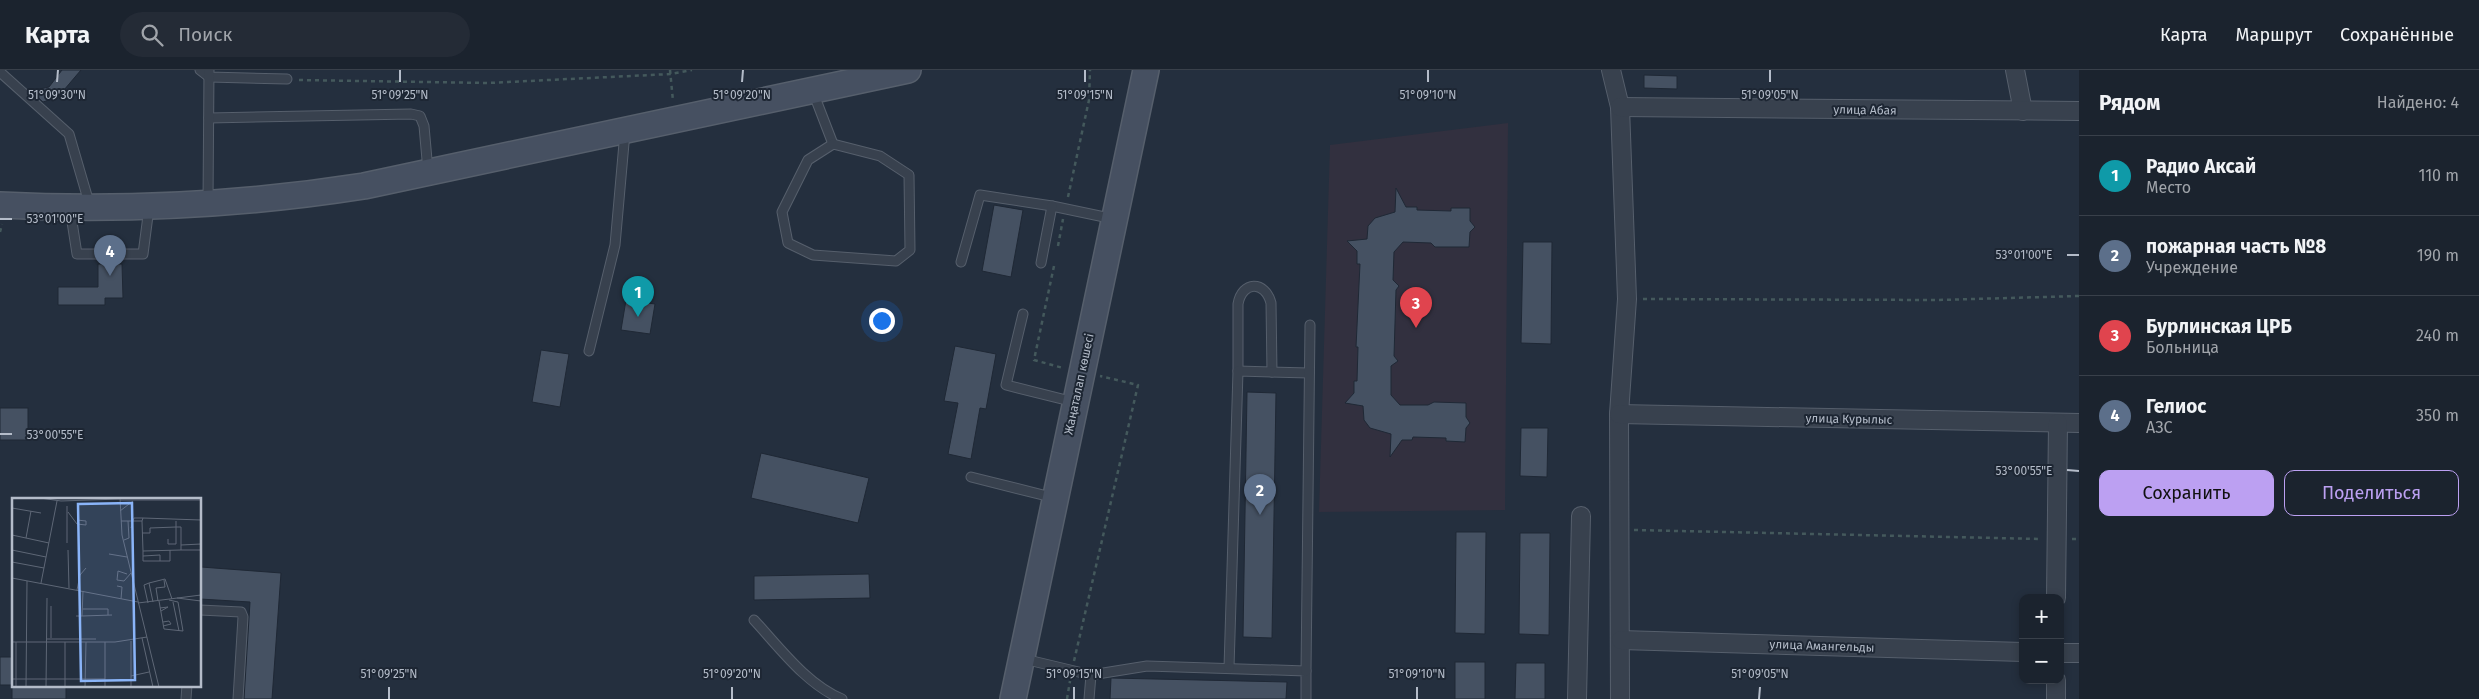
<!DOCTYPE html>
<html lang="ru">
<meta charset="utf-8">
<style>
:root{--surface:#1b232e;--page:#242b36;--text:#f1f3f6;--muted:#a0a4aa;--line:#39404a;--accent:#bca0f2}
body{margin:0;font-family:"Fira Sans",sans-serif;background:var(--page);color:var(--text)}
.controls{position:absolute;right:15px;bottom:15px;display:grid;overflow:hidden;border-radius:10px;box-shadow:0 2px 8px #0003}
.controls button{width:45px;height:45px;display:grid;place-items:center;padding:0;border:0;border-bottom:1px solid var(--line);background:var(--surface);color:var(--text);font:25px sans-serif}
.you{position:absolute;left:881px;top:250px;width:18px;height:18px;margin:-12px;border:4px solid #fff;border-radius:50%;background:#1a73e8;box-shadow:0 0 0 8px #1a73e833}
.badge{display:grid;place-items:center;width:32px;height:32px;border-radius:50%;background:var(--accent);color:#fff;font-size:16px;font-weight:700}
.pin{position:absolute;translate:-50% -41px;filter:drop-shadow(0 1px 2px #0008)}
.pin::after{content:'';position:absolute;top:26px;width:18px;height:15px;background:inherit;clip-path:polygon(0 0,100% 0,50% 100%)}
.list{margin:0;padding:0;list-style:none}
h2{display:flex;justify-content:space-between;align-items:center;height:65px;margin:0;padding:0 20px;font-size:21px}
h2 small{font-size:16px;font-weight:400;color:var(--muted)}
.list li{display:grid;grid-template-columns:32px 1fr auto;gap:15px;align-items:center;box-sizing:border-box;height:80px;padding:0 20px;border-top:1px solid var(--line)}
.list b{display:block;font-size:19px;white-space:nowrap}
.list p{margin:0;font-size:16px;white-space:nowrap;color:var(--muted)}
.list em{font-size:16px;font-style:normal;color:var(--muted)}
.actions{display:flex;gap:10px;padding:15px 20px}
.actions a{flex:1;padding:11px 0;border:1px solid var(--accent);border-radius:10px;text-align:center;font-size:18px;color:var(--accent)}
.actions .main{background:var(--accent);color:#111}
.icon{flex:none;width:28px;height:28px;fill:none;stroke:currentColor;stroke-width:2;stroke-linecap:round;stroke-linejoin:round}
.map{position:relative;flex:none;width:2079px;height:629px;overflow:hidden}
header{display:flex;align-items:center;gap:30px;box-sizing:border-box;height:70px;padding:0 25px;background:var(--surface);border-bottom:1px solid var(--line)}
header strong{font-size:24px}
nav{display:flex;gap:28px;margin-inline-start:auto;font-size:18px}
.search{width:350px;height:45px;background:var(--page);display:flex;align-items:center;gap:12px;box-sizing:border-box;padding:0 18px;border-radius:28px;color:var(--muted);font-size:19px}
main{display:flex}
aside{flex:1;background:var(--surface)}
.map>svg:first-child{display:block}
</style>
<header>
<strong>Карта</strong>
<div class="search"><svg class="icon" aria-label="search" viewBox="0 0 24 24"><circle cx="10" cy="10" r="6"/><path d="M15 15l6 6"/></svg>Поиск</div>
<nav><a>Карта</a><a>Маршрут</a><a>Сохранённые</a></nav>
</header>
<main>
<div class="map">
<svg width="2079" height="629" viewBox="0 0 2079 629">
<rect width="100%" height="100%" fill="#242f3e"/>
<path fill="#32303f" d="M1508,53L1505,440L1319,442L1330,75Z"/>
<g fill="#455162" stroke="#1f2835">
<path d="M62,0H81L58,27L43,32L31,21L49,17Z"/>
<path d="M1644,5L1677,6V19L1644,18Z"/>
<path d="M1396,118L1406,137H1417V140L1451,141V138H1470V151L1475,157L1470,162L1469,177H1435L1431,173L1403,172L1394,182L1393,210L1399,216L1396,220L1394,286L1398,291L1391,296V325L1400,335H1428L1434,332L1466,333V347L1470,353L1466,358L1465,372L1446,371V368L1413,367L1412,370H1402L1390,387L1391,364L1370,358L1364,350L1363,336L1345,333L1354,323V311H1357L1358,277H1356L1360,194H1357V181L1347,171L1367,169L1368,156L1375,148L1395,142Z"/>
<path d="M994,135L1023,140L1011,207L982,201Z"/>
<path d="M1523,172H1552L1551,274L1521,273Z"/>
<path d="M98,194H122L123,228H105V235H58V217H98Z"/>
<path d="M626,230L655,234L650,264L621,260Z"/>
<path d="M955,276L996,284L986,339L980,338L971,389L948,384L958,333L944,331Z"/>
<path d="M541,280L569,284L560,337L532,332Z"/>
<path d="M1247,322L1276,323L1272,568L1243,567Z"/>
<rect x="0" y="338" width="28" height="32"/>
<path d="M1521,358H1548L1547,407L1520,406Z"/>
<path d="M761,383L869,408L858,453L751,428Z"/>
<path d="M1456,462H1486L1485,564L1455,563Z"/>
<path d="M1520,463H1550L1549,565L1519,564Z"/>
<path d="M201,497L281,503L272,629H244L250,532L200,529Z"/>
<path d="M869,504L870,528L754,530V506Z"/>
<path d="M0,587H14V615H66V629H12V615H0Z"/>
<rect x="1455" y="592" width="30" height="37"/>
<path d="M1516,593H1545V629H1515Z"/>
<path d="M1111,608L1287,612L1286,629H1110Z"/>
</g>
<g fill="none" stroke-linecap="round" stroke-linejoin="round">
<g stroke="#565f6c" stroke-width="11">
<g id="service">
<path d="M200,0L209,7L287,9"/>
<path d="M0,2L69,64L90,136"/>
<path d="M813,22L833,74"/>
<path d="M209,48L411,44L420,46L424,56L428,101"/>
<path d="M833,74L880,86L909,105L910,180L896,191L813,185L788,173L782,142L808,90Z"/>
<path d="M208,132L209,0"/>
<path d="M70,139L77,184H143L149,138"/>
<path d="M961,192L980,125L1052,136L1114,149"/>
<path d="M1041,193L1052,136"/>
<path d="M1023,244L1006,315L1074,332"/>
<path d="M589,281L615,175L625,62"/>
<path d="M1238,301V234C1242,211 1265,210 1271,233L1272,302"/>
<path d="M971,407L1055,428"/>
<path d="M200,540L241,542L243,547L238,629"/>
<path d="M754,550C779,577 807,615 842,629"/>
<path d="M1024,589L1091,605L1147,596L1306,601V629"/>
<path d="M1229,598L1238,301L1309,303"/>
<path d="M1306,601L1310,255"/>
<path d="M186,629L187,615"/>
<path d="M1089,629L1091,605"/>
</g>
</g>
<g stroke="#565f6c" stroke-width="20">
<g id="minor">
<path d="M1611,0L1620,37L1627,229L1619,344L1620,629"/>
<path d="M2015,0L2023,41"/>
<path d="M1620,37L2079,41"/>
<path d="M1619,344L2079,353"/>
<path d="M2056,528L2058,353"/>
<path d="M1621,570L2023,582"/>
<path d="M2060,583H2079"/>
<path d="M1577,629L1581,446"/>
<path d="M2056,629V610"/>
</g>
</g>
<g stroke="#565f6c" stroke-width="28">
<g id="secondary">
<path d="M0,135C123,141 243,135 364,116L908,0"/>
<path d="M1013,629L1146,0"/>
</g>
</g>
<g stroke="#44595c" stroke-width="2.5" stroke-dasharray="4 4" stroke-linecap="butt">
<path d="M670,0L673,31"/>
<path d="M299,10L488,13L671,4L692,0"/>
<path d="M1068,127L1089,30L1090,0"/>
<path d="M0,162L2,154"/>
<path d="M1058,176L1063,149"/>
<path d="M1054,196L1034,290L1063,298"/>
<path d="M1643,229L1938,230L2079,226"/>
<path d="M1634,460L2041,469"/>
<path d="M2072,469H2079"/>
<path d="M1074,591L1138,315L1100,306"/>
<path d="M1067,629L1070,611"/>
</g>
<use href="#service" stroke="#38414e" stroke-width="9"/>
<use href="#minor" stroke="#38414e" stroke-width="18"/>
<use href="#secondary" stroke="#465061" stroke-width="25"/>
</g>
<path fill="none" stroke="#b4bcc9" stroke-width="2" d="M57,12L58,0M400,12V0M742,12L743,0M1085,12V0M1428,12V0M1770,12V0M0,149H12M2067,185H2079M0,364H12M2067,400L2079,401M389,629V617M732,629V617M1074,629V617M1417,629V617M1759,629L1760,617"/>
<g text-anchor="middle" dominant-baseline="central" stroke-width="4" stroke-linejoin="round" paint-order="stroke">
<g font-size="12" fill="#b4bcc9" stroke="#1d2633">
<text transform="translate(1865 40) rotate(1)">улица Абая</text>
<text transform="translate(1079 314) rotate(-78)">Жаңаталап көшесі</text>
<text transform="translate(1849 349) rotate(1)">улица Курылыс</text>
<text transform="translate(1822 576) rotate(2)">улица Амангельды</text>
</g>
</g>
<g transform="translate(12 428)">
<rect width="189" height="189" fill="#242f3e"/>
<path fill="none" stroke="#5e6776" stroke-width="1" d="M28,0L49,3L108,1M108,0L110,37L147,189M108,2H189M0,10L29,15M108,13L121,3M56,14L65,26L74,27V23L65,22M109,23H130L131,20L189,22M130,23L131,53L169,52V29H164V23M119,30L122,20H131M130,35H138V30L164,29V46H156V41M0,37L37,45M14,40L19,13M112,42L117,40L116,23M55,45V8M169,47L189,46M0,52L34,59M56,52L57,90M169,52H189M131,53V58L148,57V63H158V52M97,56L115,59M131,58V63H148M0,64L32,70M115,76L106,73L105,82L112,83L119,75M0,80L126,104M29,85L45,3M105,88L110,89L109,101M65,92L68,77L74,70M165,100L189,103M146,103L144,90L153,89L152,82M147,103L152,131L171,133L166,104L157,102M141,104L137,85L153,81L160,101M161,104L167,133M126,105L189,97M136,105L132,87L137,85M39,108V140M148,110L156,109L149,113M71,111H96V117M64,118H70L71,93M70,118L100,117M151,124L157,123L159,126L151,128M130,140L141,189M35,141H84M119,143V189M0,144H103L135,139M4,144V189M53,144V189M119,178L137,174M0,181H93M14,189L15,83M34,189L35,100M73,189L74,144M93,189V144"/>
<path fill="#8ab4f8" fill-opacity="0.15" stroke="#8ab4f8" stroke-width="2.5" d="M120,5L123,182L69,183L66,6Z"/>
<rect width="189" height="189" fill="none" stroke="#b4bcc9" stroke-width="2.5"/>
</g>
<g font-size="12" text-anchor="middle" fill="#b4bcc9" stroke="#1d2633" stroke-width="4" stroke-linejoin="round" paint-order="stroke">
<text x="57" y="29">51°09'30"N</text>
<text x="400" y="29">51°09'25"N</text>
<text x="742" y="29">51°09'20"N</text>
<text x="1085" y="29">51°09'15"N</text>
<text x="1428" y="29">51°09'10"N</text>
<text x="1770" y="29">51°09'05"N</text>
<text x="55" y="153">53°01'00"E</text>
<text x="2024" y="189">53°01'00"E</text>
<text x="55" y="369">53°00'55"E</text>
<text x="2024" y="405">53°00'55"E</text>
<text x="389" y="608">51°09'25"N</text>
<text x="732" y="608">51°09'20"N</text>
<text x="1074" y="608">51°09'15"N</text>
<text x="1417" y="608">51°09'10"N</text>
<text x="1760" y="608">51°09'05"N</text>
</g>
</svg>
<div class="controls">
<button>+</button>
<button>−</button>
</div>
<div class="you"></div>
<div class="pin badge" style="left:638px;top:247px;background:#0f9aa8">1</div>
<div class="pin badge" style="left:1260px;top:445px;background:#5c6f8a">2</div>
<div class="pin badge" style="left:1416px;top:258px;background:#e0444e">3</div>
<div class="pin badge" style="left:110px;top:206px;background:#5c6f8a">4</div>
</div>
<aside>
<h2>Рядом<small>Найдено: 4</small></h2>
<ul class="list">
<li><span class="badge" style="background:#0f9aa8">1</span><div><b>Радио Аксай</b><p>Место</p></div><em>110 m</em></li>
<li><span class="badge" style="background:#5c6f8a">2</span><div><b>пожарная часть №8</b><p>Учреждение</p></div><em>190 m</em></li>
<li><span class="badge" style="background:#e0444e">3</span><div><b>Бурлинская ЦРБ</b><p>Больница</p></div><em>240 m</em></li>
<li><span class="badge" style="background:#5c6f8a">4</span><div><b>Гелиос</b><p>АЗС</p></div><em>350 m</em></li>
</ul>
<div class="actions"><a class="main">Сохранить</a><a>Поделиться</a></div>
</aside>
</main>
